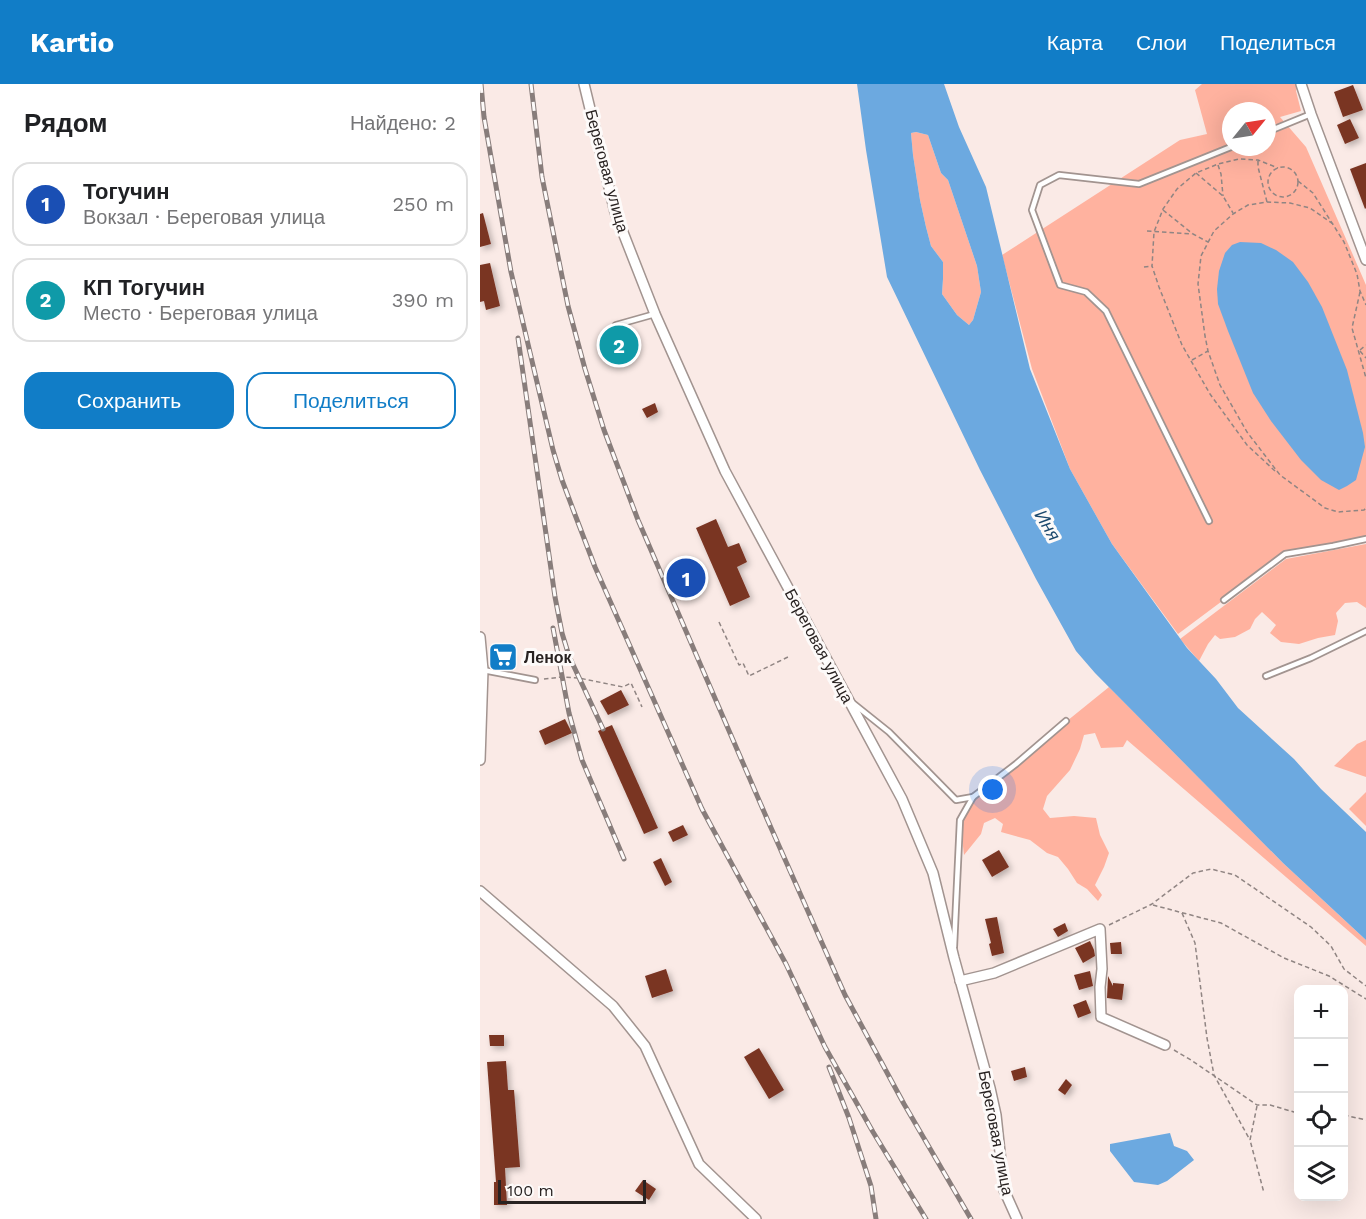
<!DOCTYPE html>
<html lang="ru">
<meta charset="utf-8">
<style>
:root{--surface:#fff;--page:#f6f6f6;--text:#202124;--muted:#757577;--line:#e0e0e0;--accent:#117dc7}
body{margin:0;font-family:"Work Sans",sans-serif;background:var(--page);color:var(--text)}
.controls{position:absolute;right:18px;bottom:18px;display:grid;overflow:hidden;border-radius:12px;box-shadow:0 6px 24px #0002}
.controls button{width:54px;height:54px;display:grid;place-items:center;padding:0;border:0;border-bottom:2px solid var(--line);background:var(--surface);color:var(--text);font:30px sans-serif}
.compass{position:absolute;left:742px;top:18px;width:54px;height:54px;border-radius:50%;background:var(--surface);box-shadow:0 6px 24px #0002;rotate:60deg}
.scale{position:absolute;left:18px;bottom:15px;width:148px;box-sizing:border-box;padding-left:6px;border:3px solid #282221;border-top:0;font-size:16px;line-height:21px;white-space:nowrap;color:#282221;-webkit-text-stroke:4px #fdfaf9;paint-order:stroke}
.you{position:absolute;left:513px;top:706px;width:21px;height:21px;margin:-15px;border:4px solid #fff;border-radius:50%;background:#1a73e8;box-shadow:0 0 0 9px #1a73e833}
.badge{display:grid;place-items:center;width:39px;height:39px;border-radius:50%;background:var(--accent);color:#fff;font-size:20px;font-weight:700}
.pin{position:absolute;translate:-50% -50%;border:3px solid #fff;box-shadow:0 2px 6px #0006}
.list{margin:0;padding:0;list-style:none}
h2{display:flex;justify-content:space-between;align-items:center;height:78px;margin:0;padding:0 24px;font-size:26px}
h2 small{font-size:20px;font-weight:400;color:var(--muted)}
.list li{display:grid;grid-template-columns:39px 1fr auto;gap:18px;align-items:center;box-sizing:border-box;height:84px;margin:0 12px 12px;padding:0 12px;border:2px solid var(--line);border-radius:18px}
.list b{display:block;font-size:22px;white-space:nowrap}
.list p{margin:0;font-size:20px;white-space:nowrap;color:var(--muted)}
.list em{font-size:20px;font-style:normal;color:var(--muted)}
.actions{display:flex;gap:12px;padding:18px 24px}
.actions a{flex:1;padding:14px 0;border:2px solid var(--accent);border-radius:18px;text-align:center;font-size:21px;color:var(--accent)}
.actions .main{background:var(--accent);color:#fff}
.icon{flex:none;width:33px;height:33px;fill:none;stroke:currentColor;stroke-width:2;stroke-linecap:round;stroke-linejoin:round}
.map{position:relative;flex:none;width:886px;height:1135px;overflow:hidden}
header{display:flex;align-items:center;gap:36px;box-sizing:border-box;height:84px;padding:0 30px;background:var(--accent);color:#fff}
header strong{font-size:28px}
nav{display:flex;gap:33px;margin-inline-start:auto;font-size:21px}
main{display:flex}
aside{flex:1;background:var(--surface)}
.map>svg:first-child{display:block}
</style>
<header>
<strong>Kartio</strong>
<nav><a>Карта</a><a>Слои</a><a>Поделиться</a></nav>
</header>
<main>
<aside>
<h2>Рядом<small>Найдено: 2</small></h2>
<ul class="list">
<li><span class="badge" style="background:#1a4fb4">1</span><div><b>Тогучин</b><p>Вокзал · Береговая улица</p></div><em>250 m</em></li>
<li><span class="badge" style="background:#0f9aa8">2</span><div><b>КП Тогучин</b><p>Место · Береговая улица</p></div><em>390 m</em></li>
</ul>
<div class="actions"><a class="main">Сохранить</a><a>Поделиться</a></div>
</aside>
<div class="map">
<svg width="886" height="1135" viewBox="0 0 886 1135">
<defs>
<filter id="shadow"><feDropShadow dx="3" dy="3" stdDeviation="3" flood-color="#0004"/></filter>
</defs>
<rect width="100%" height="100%" fill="#faeae6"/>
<g fill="#ffb29f" fill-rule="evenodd">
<path d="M722,0H818L816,7L821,27L800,33L826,63L886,201V457L805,470L698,550L632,460L590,385L552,285L522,171L700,56L727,50L715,6ZM751,27H787V63H751Z"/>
<path d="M436,48L448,51L461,89L468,96L497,182L501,208L493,236L489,241L477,231L462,210L463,195V178L451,162L446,143L440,116L433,71L431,49Z"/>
<path d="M886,460V524L877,518L865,519L856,529L858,537L855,551L838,554L819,560L801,558L790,549L796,541L782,528L775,535L770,545L755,553L740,555L735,551L728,560L719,577L700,555L806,475Z"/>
<path d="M629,603L803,779L886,856V862L647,656L643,663L621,664L615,649L604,651L600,665L590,686L567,712L563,725L570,734L594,732L616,734L620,751L629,769L624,783L615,801L622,811L618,817L607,805L597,799L588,785L578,773L567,769L550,756L521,748L523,740L515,734L504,739L501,750L484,771L480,736L493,713Z"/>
<path d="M886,656V693L854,682L877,660Z"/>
<path d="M886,708V742L869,725Z"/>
</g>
<g fill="#6ca9e0" fill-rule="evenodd">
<path d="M377,0H464L479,43L506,103L550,285L590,385L632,460L707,564L736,595L758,624L814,675L841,705L886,748V856L803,779L615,589L596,567L556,495L500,386L407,193L386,66ZM436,48L448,51L461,89L468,96L497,182L501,208L493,236L489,241L477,231L462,210L463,195V178L451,162L446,143L440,116L433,71L431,49Z"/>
<path d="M760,158L781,159L796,166L813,178L828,198L842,223L867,286L883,349L885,363L876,396L867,402L859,406L841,396L821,376L791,337L773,309L748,247L738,220L737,205L739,187L745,169L752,161Z"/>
<path d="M690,1049L694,1062L707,1067L714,1076L687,1097L678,1101L654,1098L630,1067V1060Z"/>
</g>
<g fill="#7a3423" filter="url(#shadow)">
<path d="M873,1L883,26L863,33L854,8Z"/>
<path d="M870,35L879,54L865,60L857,41Z"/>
<path d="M886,79V124L885,125L870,85Z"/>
<path d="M3,129L11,160L0,163V130Z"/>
<path d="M10,179L20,222L6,226L4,217L0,218V181Z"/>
<path d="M145,250L150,266L134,272L129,256Z"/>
<path d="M175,319L178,328L167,334L162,325Z"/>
<path d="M236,435L248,463L259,459L267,478L257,483L270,513L250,522L216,444Z"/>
<path d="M16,568L31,570L30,578L15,576Z"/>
<path d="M141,606L149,621L128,631L120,617Z"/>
<path d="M85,635L92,649L65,661L59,647Z"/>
<path d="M132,641L178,744L164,750L118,647Z"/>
<path d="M203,741L208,751L193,758L188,748Z"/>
<path d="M519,766L529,783L512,793L502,776Z"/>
<path d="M181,774L192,798L185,802L173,778Z"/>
<path d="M517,833L524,869L512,872L509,860L511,859L505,835Z"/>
<path d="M585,839L588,847L578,853L573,845Z"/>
<path d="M610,857L614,866L615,872L603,879L595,864Z"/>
<path d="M641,858L642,870H631L630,859Z"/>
<path d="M186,885L193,907L172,914L165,892Z"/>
<path d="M610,887L613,902L599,906L594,891Z"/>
<path d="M628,892L633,902V899L644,900L642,916L627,914Z"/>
<path d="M606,916L611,929L598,934L593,921Z"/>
<path d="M9,951H24V962H10Z"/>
<path d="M279,964L304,1006L289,1015L264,973Z"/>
<path d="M26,977L28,1006H34L40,1083L25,1084L27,1121H14V1098H16L7,978Z"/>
<path d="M545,983L547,993L534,997L531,987Z"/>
<path d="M586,995L592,1001L585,1011L578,1006Z"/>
<path d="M163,1096L176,1105L169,1116L155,1107Z"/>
</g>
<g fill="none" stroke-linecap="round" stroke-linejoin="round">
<g stroke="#a29490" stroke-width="8">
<g id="lane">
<path d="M787,48L831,30"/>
<path d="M136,241L175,230"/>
<path d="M729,437L626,227L606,208L580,201L552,126L560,101L579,91L659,100L751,63"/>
<path d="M744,516L805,470L853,462L886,455"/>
<path d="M3,586L55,596"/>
<path d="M786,592L831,574L886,547"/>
<path d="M374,620L409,648L476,716L493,713L536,680L586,637"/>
<path d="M474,863L480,736L493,713"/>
</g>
</g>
<g stroke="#a29490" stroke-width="12">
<g id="street">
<path d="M104,0L135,128L175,230L245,387L422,715L453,789L474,874L510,1004L516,1031L524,1106L537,1135"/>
<path d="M821,0L831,30L886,176"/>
<path d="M0,553L3,586L0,676"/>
<path d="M0,807L133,922L165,962L219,1080L276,1135"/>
<path d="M480,897L514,889L620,845L622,885L620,903L621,933L685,961"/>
</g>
</g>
<g stroke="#908583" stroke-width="1.5" stroke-dasharray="4.5 3" stroke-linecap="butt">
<path d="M778,77V83L787,118"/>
<path d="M738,81L741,90L743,112"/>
<circle cx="803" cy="98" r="15"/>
<path d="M716,89L743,112L753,129"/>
<path d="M818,97L833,109L864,158L877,190L880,207L886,221"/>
<path d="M683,126L713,150L728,158"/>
<path d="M853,140L830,124L810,119L787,118L768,121L753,130L734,147L721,172L718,200L725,252L728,267L740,301L767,348L800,391L845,424L858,428L884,426L886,424"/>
<path d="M667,147L712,150"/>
<path d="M664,183L672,182"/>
<path d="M880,208L872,244L886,294"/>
<path d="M880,266L886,261"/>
<path d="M880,267L886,274"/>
<path d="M712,276L728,267"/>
<path d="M795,387L767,361L730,310L702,261L679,203L672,182L674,148L683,125L697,105L716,89L738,80L759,75L778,76L798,84"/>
<path d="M239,538L259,581L263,579L269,592L310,572"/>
<path d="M64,595L82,593L99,594L143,603L151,599L162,623"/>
<path d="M673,821L741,839L804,874L849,892L886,915"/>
<path d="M702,829L715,859L727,954L734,991L770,1056"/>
<path d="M629,841L672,820L713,789L731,785L755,791L831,843L851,862L864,885L886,902"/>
<path d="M694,966L711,976L777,1021H790L814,1028H818"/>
<path d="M777,1022L770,1056L784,1109"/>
<path d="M864,1031L886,1036"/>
</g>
<use href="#lane" stroke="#fff" stroke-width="4.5"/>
<use href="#street" stroke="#fff" stroke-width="9"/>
<g stroke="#887d7b" stroke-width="5">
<g id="rail">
<path d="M1,0L4,33L31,188L73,366L82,396L94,428L115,483L222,725L306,880L345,963L393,1048L446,1135"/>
<path d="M51,0L62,93L88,222L105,285L124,346L158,436L288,737L365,911L424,1020L491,1135"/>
<path d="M38,254L75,513L82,549L89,572L123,645"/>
<path d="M73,544L89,629L102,676L144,775"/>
<path d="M349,983L369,1034L391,1102L396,1135"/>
</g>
</g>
<use href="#rail" stroke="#fdfaf9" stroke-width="3" stroke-dasharray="9" stroke-linecap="butt"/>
</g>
<defs>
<g id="supermarket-square" transform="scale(1.5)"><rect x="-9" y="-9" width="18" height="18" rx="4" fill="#117dc7" stroke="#fdfaf9"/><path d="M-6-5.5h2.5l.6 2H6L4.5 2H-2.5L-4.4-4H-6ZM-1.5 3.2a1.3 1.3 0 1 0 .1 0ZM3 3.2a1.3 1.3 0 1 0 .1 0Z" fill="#fff"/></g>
</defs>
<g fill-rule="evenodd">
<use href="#supermarket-square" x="23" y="573"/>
</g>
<g text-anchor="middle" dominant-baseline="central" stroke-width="6" stroke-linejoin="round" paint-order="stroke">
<g font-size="16" fill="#282221" stroke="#fdfaf9">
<text transform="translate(127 87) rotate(75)">Береговая улица</text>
<text transform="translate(339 562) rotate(62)">Береговая улица</text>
<text transform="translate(516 1049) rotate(79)">Береговая улица</text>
</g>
<g font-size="16" font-weight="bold" fill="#282221" stroke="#fdfaf9" text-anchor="start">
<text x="44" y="573">Ленок</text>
</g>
<g font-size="18" font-style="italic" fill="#1b486d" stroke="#fdfaf9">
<text transform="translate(568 441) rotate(59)">Иня</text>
</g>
</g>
</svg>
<div class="controls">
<button>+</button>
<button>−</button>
<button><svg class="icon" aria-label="locate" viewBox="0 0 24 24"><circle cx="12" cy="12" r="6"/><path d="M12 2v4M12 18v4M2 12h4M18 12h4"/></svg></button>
<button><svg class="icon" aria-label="layers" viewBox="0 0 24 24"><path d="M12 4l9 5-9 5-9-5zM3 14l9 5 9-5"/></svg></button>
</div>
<svg class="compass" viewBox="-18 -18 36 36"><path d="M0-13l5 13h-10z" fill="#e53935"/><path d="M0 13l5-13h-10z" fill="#757577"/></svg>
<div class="scale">100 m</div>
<div class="you"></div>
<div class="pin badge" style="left:206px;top:494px;background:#1a4fb4">1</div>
<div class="pin badge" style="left:139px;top:261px;background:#0f9aa8">2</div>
</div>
</main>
